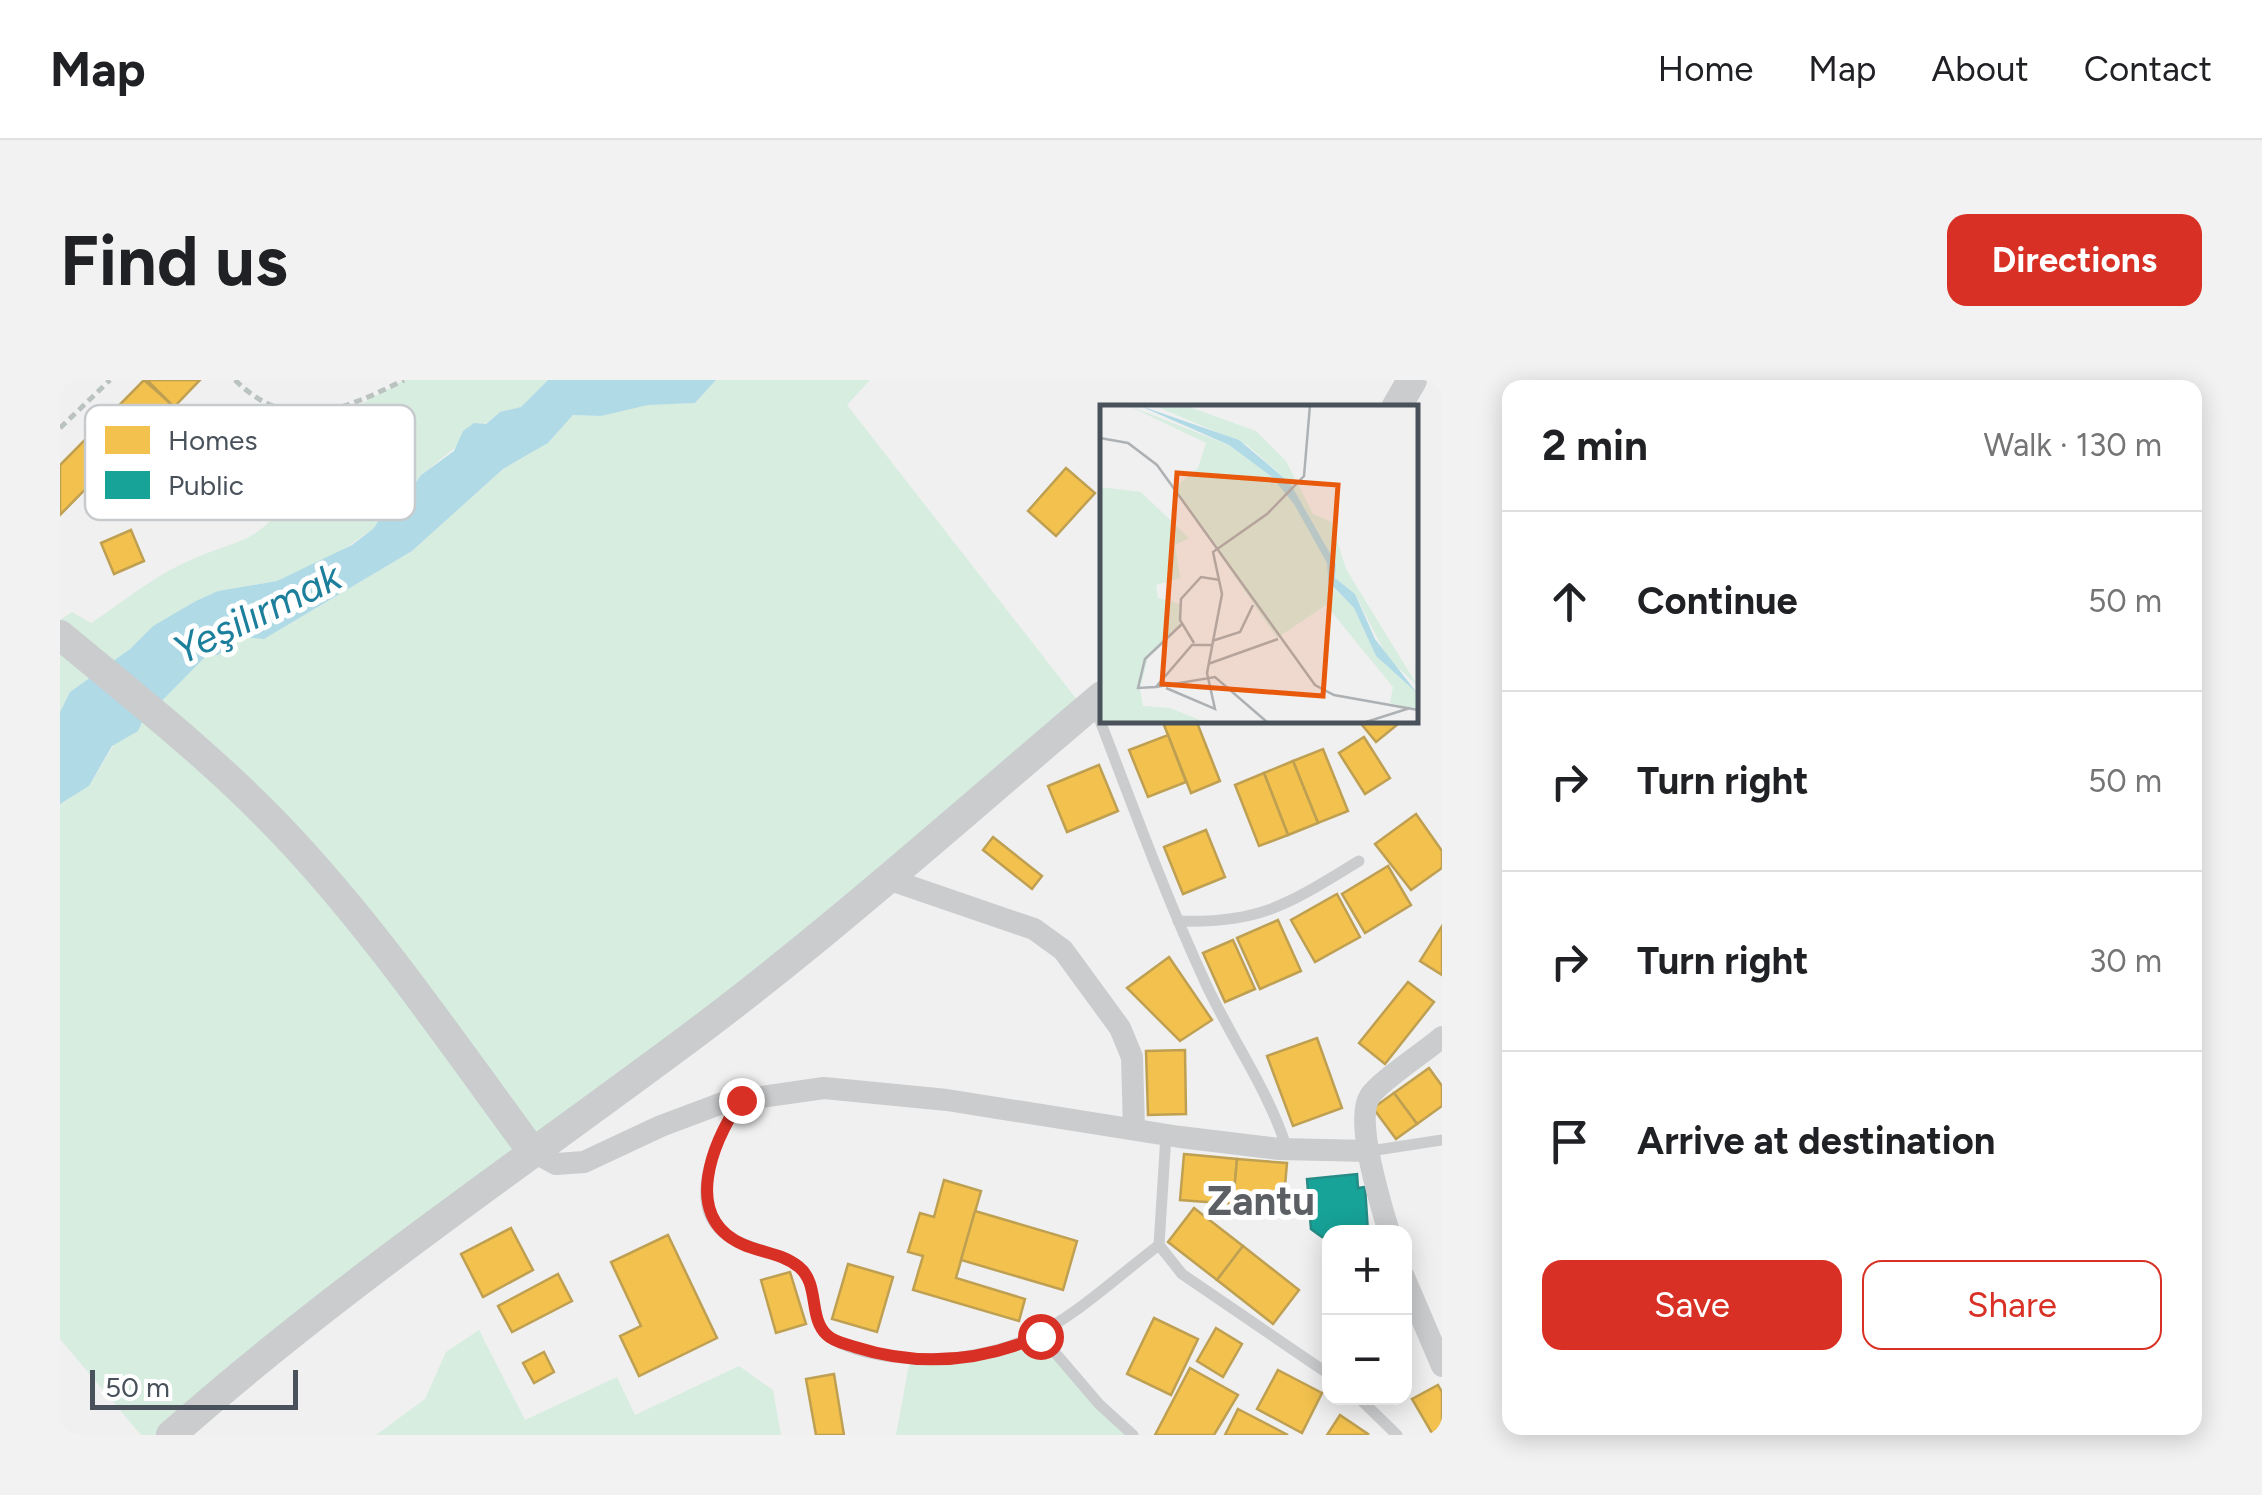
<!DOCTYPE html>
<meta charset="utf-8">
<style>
:root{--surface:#fff;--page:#f2f2f2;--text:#202124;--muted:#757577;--line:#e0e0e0;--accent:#d93025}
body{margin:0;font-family:Figtree,sans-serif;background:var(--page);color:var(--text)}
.controls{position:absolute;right:30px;bottom:30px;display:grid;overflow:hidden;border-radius:20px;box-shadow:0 5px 25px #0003}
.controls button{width:90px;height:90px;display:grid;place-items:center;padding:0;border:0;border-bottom:2px solid var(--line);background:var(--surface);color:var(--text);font:50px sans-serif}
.scale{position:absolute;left:30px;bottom:25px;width:208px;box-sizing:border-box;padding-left:10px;border:5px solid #49525b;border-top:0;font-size:28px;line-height:35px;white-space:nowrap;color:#49525b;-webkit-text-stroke:8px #fff;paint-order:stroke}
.stop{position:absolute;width:30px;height:30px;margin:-22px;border:8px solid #d93025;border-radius:50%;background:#fff}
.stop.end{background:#d93025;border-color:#fff;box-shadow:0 2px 10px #0008}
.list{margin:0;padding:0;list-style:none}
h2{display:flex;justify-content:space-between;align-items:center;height:130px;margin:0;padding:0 40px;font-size:42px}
h2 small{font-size:32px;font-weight:400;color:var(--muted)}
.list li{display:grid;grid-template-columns:65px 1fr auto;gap:30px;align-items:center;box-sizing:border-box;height:180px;padding:0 40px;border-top:2px solid var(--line)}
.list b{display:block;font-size:38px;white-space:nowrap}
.list em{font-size:32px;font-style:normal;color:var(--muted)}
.actions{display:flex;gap:20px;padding:30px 40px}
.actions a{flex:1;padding:22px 0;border:2px solid var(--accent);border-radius:20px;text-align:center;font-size:35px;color:var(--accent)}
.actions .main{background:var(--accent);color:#fff}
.icon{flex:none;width:55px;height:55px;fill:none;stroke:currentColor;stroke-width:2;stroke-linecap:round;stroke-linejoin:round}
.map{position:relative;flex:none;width:1382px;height:1055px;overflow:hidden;border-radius:20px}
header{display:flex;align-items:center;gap:60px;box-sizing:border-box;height:140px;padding:0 50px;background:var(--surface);border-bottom:2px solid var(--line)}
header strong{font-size:48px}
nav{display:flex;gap:55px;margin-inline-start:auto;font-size:35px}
.intro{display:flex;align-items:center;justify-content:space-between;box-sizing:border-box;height:240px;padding:0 60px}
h1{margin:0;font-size:70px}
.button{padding:25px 45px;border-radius:20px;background:var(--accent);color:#fff;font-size:35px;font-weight:700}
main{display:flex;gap:60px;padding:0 60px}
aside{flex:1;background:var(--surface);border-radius:20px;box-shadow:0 5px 25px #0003}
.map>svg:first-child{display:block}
</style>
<header>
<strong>Map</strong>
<nav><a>Home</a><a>Map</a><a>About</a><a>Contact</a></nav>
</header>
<div class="intro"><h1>Find us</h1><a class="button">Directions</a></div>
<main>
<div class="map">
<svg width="1382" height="1055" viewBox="0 0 1382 1055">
<rect width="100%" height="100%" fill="#f0f0f0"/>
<g fill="#d7ede0">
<path d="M344,0H488L461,27L440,32L361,95L340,124L327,126L314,148L280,172L217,201L158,211L93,246L70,269L10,312L0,332V240L12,232L31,243C60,224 90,199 122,184C180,156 193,170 235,111L210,70L244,33L301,24Z"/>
<path d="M656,0H810L787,25L1025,330L111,1055H81L0,959V424L29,406L53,366L146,276L158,275L179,257L204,259L352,171L443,89L488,63L513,35L541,36L588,24L635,23Z"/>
<path d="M419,950L465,1040L557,997L575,1035L679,986L713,1010L721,1055H316L365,1019L386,972Z"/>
<path d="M980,955L1073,1055H836L850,979H896Z"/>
</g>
<path fill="#b0dae6" d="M488,0H656L635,23L588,25L541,36L513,35L488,63L443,89L352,171L204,259L179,257L158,275L146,276L83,340L78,351L52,366L29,406L0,424V332L10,312L70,269L93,246L136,221L158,211L217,201L292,165L314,148L327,126L341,124L361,95L394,71L403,51L414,43L426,44L440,32L461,27Z"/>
<g fill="#f2c14e" stroke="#bfa052" stroke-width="2.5">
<path d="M84,0L110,23L0,135V85Z"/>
<path d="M87,0H140L114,27Z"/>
<path d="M1006,88L1035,113L996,156L968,131Z"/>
<path d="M71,150L84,181L54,194L41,163Z"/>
<path d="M1102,340H1136L1160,401L1131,413Z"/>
<path d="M1298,340H1343L1316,362Z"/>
<path d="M1108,355L1126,402L1088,417L1069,370Z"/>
<path d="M1304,357L1330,398L1305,414L1279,373Z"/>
<path d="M1263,369L1288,431L1258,443L1233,381Z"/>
<path d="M1233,381L1258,443L1228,455L1204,393Z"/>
<path d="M1039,385L1058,431L1007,452L988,406Z"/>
<path d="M1204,393L1228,455L1199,466L1175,405Z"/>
<path d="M1356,434L1382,471V488L1351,510L1315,464Z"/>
<path d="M1146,450L1165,497L1123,514L1104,467Z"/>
<path d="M933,457L982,496L972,509L923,470Z"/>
<path d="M1328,486L1351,525L1305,553L1282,514Z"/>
<path d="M1277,514L1300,557L1255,582L1231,540Z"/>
<path d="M1218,540L1241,591L1200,609L1177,558Z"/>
<path d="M1382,546V595L1360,581Z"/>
<path d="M1173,560L1195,609L1165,622L1143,573Z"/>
<path d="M1109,577L1152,640L1120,661L1067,608Z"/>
<path d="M1348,602L1374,622L1325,684L1299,663Z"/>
<path d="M1257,658L1282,728L1233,746L1207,676Z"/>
<path d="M1125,670L1126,734L1088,735L1086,671Z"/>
<path d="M1369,688L1382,706V726L1357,744L1334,713Z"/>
<path d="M1334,713L1357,744L1336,759L1313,728Z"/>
<path d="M1124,774L1177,779L1173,824L1120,820Z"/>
<path d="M1177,779L1227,783L1223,829L1173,824Z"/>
<path d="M884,800L921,811L896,898L965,919L959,941L853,910L863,876L848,872L860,833L874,837Z"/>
<path d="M1134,828L1183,866L1157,900L1108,862Z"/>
<path d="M915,831L1017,861L1003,910L901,880Z"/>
<path d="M451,848L473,890L423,917L401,874Z"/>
<path d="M608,855L657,958L579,996L560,956L581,946L551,882Z"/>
<path d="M1183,866L1239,910L1213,944L1157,900Z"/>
<path d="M788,884L833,897L817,952L772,939Z"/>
<path d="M730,892L746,944L716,953L701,900Z"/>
<path d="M498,894L512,921L452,952L438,926Z"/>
<path d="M1094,938L1138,959L1111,1015L1067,994Z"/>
<path d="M1156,948L1182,964L1163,997L1137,981Z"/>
<path d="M484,972L494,992L474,1003L463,983Z"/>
<path d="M1130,988L1178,1015L1154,1055H1095Z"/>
<path d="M1218,990L1262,1013L1242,1053L1197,1029Z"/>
<path d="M774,994L784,1055H756L746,999Z"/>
<path d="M1378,1005L1382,1012V1055H1373L1352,1019Z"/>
<path d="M1178,1029L1228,1055H1165Z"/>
<path d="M1280,1035L1308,1054L1307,1055H1267Z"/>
</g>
<path fill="#17a398" stroke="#268b86" stroke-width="2.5" d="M1297,794L1298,808L1305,807L1308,852H1270V857H1262L1251,849L1247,799Z"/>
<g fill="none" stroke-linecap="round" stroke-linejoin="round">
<g stroke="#bac3c0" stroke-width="5" stroke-dasharray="8 5" stroke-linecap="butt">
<path d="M175,0C231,55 283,30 344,0"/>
<path d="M0,48L50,0"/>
</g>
<g stroke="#caccce" stroke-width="11">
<path d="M1034,325C1070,418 1104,513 1146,604C1172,660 1208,709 1227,769"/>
<path d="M1118,541C1201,544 1230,523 1299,481"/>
<path d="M681,720C659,752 621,827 669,857C690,870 717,871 738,886C761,903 747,946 772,959C796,973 832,978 860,979C975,980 1013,931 1099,865"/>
<path d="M1106,755L1099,865L1122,894L1270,995"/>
<path d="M1310,771L1382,760"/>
<path d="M980,955L1039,1024L1073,1055"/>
<path d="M1299,1018L1337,1055"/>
</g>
<g stroke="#caccce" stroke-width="22">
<path d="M825,498L974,549L1003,570L1060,648L1072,677L1074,749"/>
<path d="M472,771L496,784L524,782L601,746L665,722L764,708L887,720L1120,757L1219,769L1310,771"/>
<path d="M1329,852C1321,825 1294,740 1310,716C1320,701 1366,671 1382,657"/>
<path d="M1344,897L1382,986"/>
</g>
<g stroke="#caccce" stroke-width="30">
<path d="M1336,28L1352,0"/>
<path d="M0,255C76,318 155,380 223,452C316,550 392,663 472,771"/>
<path d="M111,1055C270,914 445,795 616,668C764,559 902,434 1042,316"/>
</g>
</g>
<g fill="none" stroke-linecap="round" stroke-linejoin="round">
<path stroke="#d93025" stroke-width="12" d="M681,720C654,760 620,836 682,864C701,873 722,873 739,887C760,904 748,938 767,955C774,962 786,964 795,967C858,987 920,982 980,956"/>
</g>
<g text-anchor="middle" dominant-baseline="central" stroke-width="10" stroke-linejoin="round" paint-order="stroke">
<g font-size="40" font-style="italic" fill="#1c7f9b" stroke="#fff">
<text transform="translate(197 233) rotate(-26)">Yeşilırmak</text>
</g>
<g font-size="40" font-weight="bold" fill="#5c5f63" stroke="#fff">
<text x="1201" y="821">Zantu</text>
</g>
</g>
<g transform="translate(1040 25)">
<rect width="318" height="318" fill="#f0f0f0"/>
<path d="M27,0L129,40L172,72L195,99L227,158L228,177L254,203L276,251L317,288V305L290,298L293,282L226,200L177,233L74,83L98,63L106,38ZM53,0H84L156,26L186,56L213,109L231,117L246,164L317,280L288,254L255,189L235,173L236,159L190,78L147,40ZM0,82L41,87L89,133L75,140L80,173L56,180L58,193L80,199L82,219L49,249L40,284L43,301L70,303L105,317H0Z" fill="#d7ede0"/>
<path d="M38,0L139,35L190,78L236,159L235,173L255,189L275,234L317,288L276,251L254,203L228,176L227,158L194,99L172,72L129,40Z" fill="#b0dae6"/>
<path fill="none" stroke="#adb1b4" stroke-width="2.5" d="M0,33L28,38L57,60L215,280L234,290L318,305M112,236L140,227L153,200M94,238L80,215L81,194L101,172L120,175M111,240H92L56,282L115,272L167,317M108,259L178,234M56,282L38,283L45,254L82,219M66,283L115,304L107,268L122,189L113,147L167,109L204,71L210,0M266,317L310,303"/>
<path fill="#e8590c" fill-opacity="0.15" stroke="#e8590c" stroke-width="5" d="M77,68L238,80L223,291L62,279Z"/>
<rect width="318" height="318" fill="none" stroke="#49525b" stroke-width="5"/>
</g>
<rect x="25" y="25" width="330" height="115" rx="15" fill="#fff" stroke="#c8cbce" stroke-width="2.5"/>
<rect x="45" y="46" width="45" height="28" fill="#f2c14e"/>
<rect x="45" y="91" width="45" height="28" fill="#17a398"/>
<g font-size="28" fill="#49525b">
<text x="108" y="70">Homes</text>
<text x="108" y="115">Public</text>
</g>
</svg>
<div class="controls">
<button>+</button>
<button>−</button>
</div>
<div class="scale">50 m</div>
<div class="stop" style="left:980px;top:956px"></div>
<div class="stop end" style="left:681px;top:720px"></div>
</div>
<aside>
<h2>2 min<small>Walk · 130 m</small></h2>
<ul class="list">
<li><svg class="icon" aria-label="ahead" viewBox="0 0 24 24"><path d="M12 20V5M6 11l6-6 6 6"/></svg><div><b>Continue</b></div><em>50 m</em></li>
<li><svg class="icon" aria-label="right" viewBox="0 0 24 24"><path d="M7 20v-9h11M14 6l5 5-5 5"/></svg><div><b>Turn right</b></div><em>50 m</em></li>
<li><svg class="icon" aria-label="right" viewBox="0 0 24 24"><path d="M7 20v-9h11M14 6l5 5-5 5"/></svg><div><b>Turn right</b></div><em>30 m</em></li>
<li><svg class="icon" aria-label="arrive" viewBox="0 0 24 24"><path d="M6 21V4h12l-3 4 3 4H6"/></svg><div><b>Arrive at destination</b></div></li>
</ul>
<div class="actions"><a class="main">Save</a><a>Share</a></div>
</aside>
</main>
